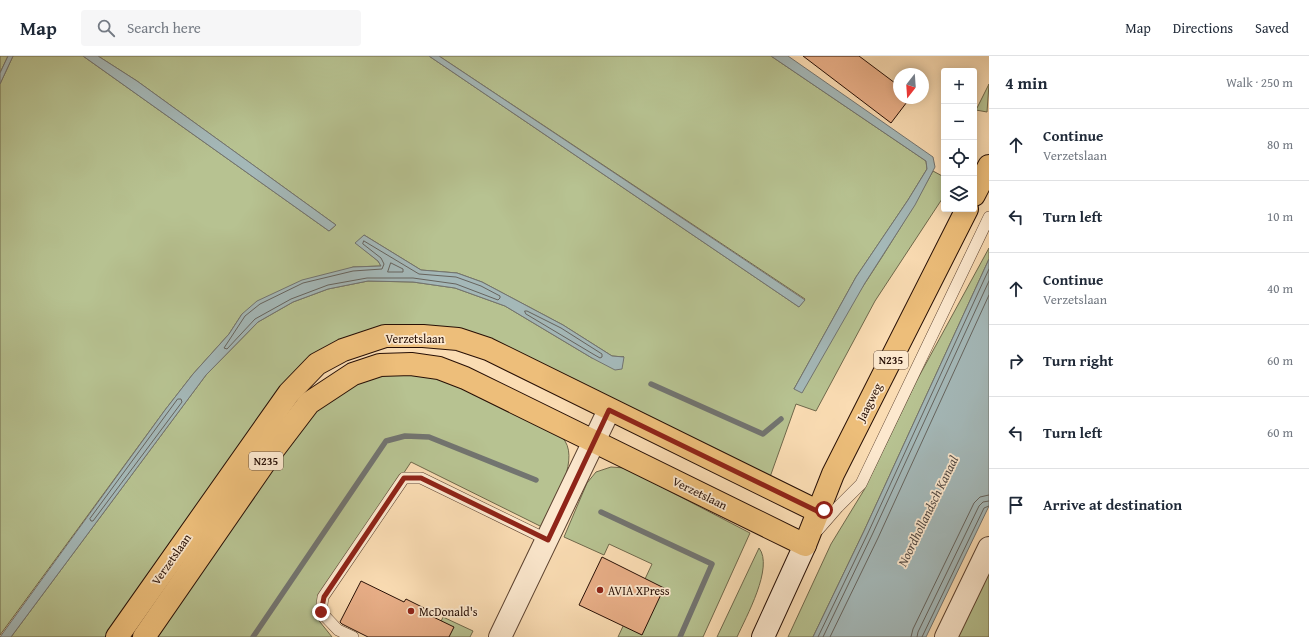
<!DOCTYPE html>
<meta charset="utf-8">
<style>
:root{--surface:#fff;--page:#f6f6f7;--text:#1f2937;--muted:#747a83;--line:#e0e1e3}
body{margin:0;font-family:"Gentium Book Plus",serif;background:var(--page);color:var(--text)}
.controls{position:absolute;right:12px;top:12px;display:grid;overflow:hidden;border-radius:4px;box-shadow:0 2px 10px #0003}
.controls button{width:36px;height:36px;display:grid;place-items:center;padding:0;border:0;border-bottom:1px solid var(--line);background:var(--surface);color:var(--text);font:20px sans-serif}
.compass{position:absolute;left:893px;top:12px;width:36px;height:36px;border-radius:50%;background:var(--surface);box-shadow:0 2px 10px #0003;rotate:197deg}
.stop{position:absolute;width:12px;height:12px;margin:-9px;border:3px solid #8f2418;border-radius:50%;background:#fff}
.stop.end{background:#8f2418;border-color:#fff;box-shadow:0 1px 4px #0008}
.list{margin:0;padding:0;list-style:none}
h2{display:flex;justify-content:space-between;align-items:center;height:52px;margin:0;padding:0 16px;font-size:17px}
h2 small{font-size:13px;font-weight:400;color:var(--muted)}
.list li{display:grid;grid-template-columns:26px 1fr auto;gap:12px;align-items:center;box-sizing:border-box;height:72px;padding:0 16px;border-top:1px solid var(--line)}
.list b{display:block;font-size:15px;white-space:nowrap}
.list p{margin:0;font-size:13px;white-space:nowrap;color:var(--muted)}
.list em{font-size:13px;font-style:normal;color:var(--muted)}
.icon{flex:none;width:22px;height:22px;fill:none;stroke:currentColor;stroke-width:2;stroke-linecap:round;stroke-linejoin:round}
.map{position:relative;flex:none;width:989px;height:581px;overflow:hidden}
header{display:flex;align-items:center;gap:24px;box-sizing:border-box;height:56px;padding:0 20px;background:var(--surface);border-bottom:1px solid var(--line)}
header strong{font-size:19px}
nav{display:flex;gap:22px;margin-inline-start:auto;font-size:14px}
.search{width:280px;height:36px;background:var(--page);display:flex;align-items:center;gap:10px;box-sizing:border-box;padding:0 14px;border-radius:4px;color:var(--muted);font-size:15px}
main{display:flex}
aside{flex:1;background:var(--surface)}
.map>svg:first-child{display:block}
</style>
<header>
<strong>Map</strong>
<div class="search"><svg class="icon" aria-label="search" viewBox="0 0 24 24"><circle cx="10" cy="10" r="6"/><path d="M15 15l6 6"/></svg>Search here</div>
<nav><a>Map</a><a>Directions</a><a>Saved</a></nav>
</header>
<main>
<div class="map">
<svg width="989" height="581" viewBox="0 0 989 581">
<rect width="100%" height="100%" fill="#fadcb3"/>
<filter id="stains"><feTurbulence type="fractalNoise" baseFrequency=".005" numOctaves="4"/><feColorMatrix values="0 0 0 0 .2 0 0 0 0 .09 0 0 0 0 .02 0 0 0 .5 -.17"/></filter>
<radialGradient id="worn" r=".72"><stop offset=".6" stop-color="#630" stop-opacity="0"/><stop offset="1" stop-color="#630" stop-opacity=".3"/></radialGradient>
<g fill="#b7c291" stroke="#6f684b">
<path d="M0,0H8L0,17Z"/>
<path d="M13,0H83L329,175L336,169L137,25L98,0H429L799,251L805,243L439,0H771L926,105L927,113L908,144L856,221L794,333C842,261 892,191 933,115L944,121V140L875,245L816,355L796,348L770,421L505,293L386,272L305,308L279,332L105,581H11L206,319L258,266L293,246L328,233L368,225L413,226L455,232L505,250L592,302L624,301L612,300L563,269L482,226L457,217L421,214L364,179L356,187L378,205L381,210L353,211L242,258L229,278L193,318L165,354L0,579V28Z"/>
<path d="M989,28L987,56L976,54Z"/>
<path d="M989,192V203L864,475L813,581H788L831,488L864,434L917,324Z"/>
<path d="M391,316L441,322L553,375C557,378 562,381 565,385C579,407 552,451 542,471L411,406L312,556L332,581H154L314,353L335,336Z"/>
<path d="M611,411L625,412L750,477L703,581H618L652,508L609,488L604,499L564,481L587,427L596,416Z"/>
<path d="M759,492C774,511 746,561 737,581H717Z"/>
<path d="M989,506V581H951Z"/>
<path d="M443,561L473,575L470,581H434Z"/>
</g>
<g fill="#a4b8b8" stroke="#727470">
<path d="M8,0H13L0,28V17Z"/>
<path d="M83,0H98L137,25L336,169L329,175Z"/>
<path d="M429,0H439L805,244L799,251Z"/>
<path d="M771,0H788L933,101L935,111L915,149L865,227L802,337L794,333L856,221L908,144L927,113L926,105Z"/>
<path d="M364,179L421,214L457,217L482,226L563,269L612,300L624,301L622,313L615,314L592,302L505,250L455,232L413,226L368,225L328,233L293,246L258,266L206,319L11,581H0L165,354L193,318L229,278L242,258L257,245L302,224L353,211L381,210L378,205L355,187Z"/>
<path d="M989,203V450L926,581H813L864,475Z"/>
</g>
<g fill="none" stroke-linecap="round" stroke-linejoin="round">
<g stroke="#66645e" stroke-width="1">
<path d="M364,185L419,218L456,221L481,230L500,240V242L498,244L456,228L413,222H367L328,229L291,243L255,263L227,293L224,292L245,260L260,248L303,227L353,215L382,213L384,208L381,202L363,188Z"/>
<path d="M391,207L403,213V216H388Z"/>
<path d="M525,255H527L561,272L602,298V301L600,302L593,298L526,258Z"/>
<path d="M178,343H181L182,346L93,465H91L90,463Z"/>
<path d="M818,581L868,477L989,213"/>
<path d="M823,581L872,479L989,225"/>
<path d="M830,581L878,482L989,239"/>
<path d="M911,581L913,573L974,447L980,441L989,439"/>
<path d="M917,581L918,576L979,450L983,446L989,445"/>
<path d="M922,581L984,452L989,450"/>
</g>
<g stroke="#727470" stroke-width="5.5">
<path d="M651,328L763,378L781,363"/>
<path d="M601,456L712,508L680,581"/>
<path d="M253,581L386,385L405,380L429,381L536,424"/>
</g>
</g>
<g fill="#e9af88" stroke="#270f05">
<path d="M803,0H859L899,30V42H910L891,67Z"/>
<path d="M602,501L664,532L642,579L579,549Z"/>
<path d="M361,525L404,546L406,543L424,552L423,556L454,571L449,581H368L342,568L340,566Z"/>
</g>
<g fill="none" stroke-linecap="round" stroke-linejoin="round">
<g stroke="#5c4230" stroke-width="12">
<g id="lane">
<path d="M818,474L838,451L861,428L989,161"/>
<path d="M353,581L338,574L321,556L323,541L404,422H421L548,484"/>
</g>
</g>
<g stroke="#5c4230" stroke-width="24">
<g id="street">
<path d="M500,581L609,354"/>
<path d="M946,581L989,492"/>
</g>
</g>
<g stroke="#270f05" stroke-width="24">
<path id="secondary" d="M763,581L805,489"/>
</g>
<g stroke="#270f05" stroke-width="24">
<g id="primary">
<path d="M974,139L989,110"/>
<path d="M117,581L289,337L317,308L343,294L385,280H423L458,283L488,293L817,455"/>
<path d="M144,581L274,393L309,347L353,318L380,309L411,308L439,312L465,322L805,489L833,418L967,153"/>
</g>
</g>
<use href="#lane" stroke="#fce8ce" stroke-width="11"/>
<use href="#street" stroke="#fce8ce" stroke-width="22"/>
<use href="#secondary" stroke="#fce8ce" stroke-width="22"/>
<use href="#primary" stroke="#edbe7a" stroke-width="22"/>
</g>
<g fill="none" stroke-linecap="round" stroke-linejoin="round">
<path stroke="#8f2418" stroke-width="5" d="M321,556L324,541L404,422H421L548,484L609,354L817,455L824,454"/>
</g>
<g fill="#8f2418" stroke="#fce8ce" stroke-width="1.5">
<circle cx="600" cy="534" r="4"/>
<circle cx="411" cy="555" r="4"/>
</g>
<g text-anchor="middle" dominant-baseline="central" stroke-width="3.5" stroke-linejoin="round" paint-order="stroke">
<g fill="#fce8ce" stroke="#675041" stroke-width="1">
<rect x="874" y="295" width="34" height="18" rx="3"/>
<rect x="249" y="396" width="34" height="18" rx="3"/>
</g>
<g font-size="11" font-weight="bold" fill="#270f05">
<text x="891" y="304">N235</text>
<text x="266" y="405">N235</text>
</g>
<g font-size="12" fill="#270f05" stroke="#fce8ce">
<text x="415" y="282">Verzetslaan</text>
<text transform="translate(869 346) rotate(-63)">Jaagweg</text>
<text transform="translate(700 437) rotate(26)">Verzetslaan</text>
<text transform="translate(171 503) rotate(-55)">Verzetslaan</text>
</g>
<g font-size="12" fill="#270f05" stroke="#fce8ce" text-anchor="start">
<text x="608" y="534">AVIA XPress</text>
<text x="419" y="555">McDonald's</text>
</g>
<g font-size="13" font-style="italic" fill="#534a44" stroke="#fce8ce">
<text transform="translate(928 455) rotate(-64)">Noordhollandsch Kanaal</text>
</g>
</g>
<rect width="100%" height="100%" filter="url(#stains)"/>
<rect width="100%" height="100%" fill="url(#worn)"/>
</svg>
<div class="controls">
<button>+</button>
<button>−</button>
<button><svg class="icon" aria-label="locate" viewBox="0 0 24 24"><circle cx="12" cy="12" r="6"/><path d="M12 2v4M12 18v4M2 12h4M18 12h4"/></svg></button>
<button><svg class="icon" aria-label="layers" viewBox="0 0 24 24"><path d="M12 4l9 5-9 5-9-5zM3 14l9 5 9-5"/></svg></button>
</div>
<svg class="compass" viewBox="-18 -18 36 36"><path d="M0-13l5 13h-10z" fill="#e53935"/><path d="M0 13l5-13h-10z" fill="#747a83"/></svg>
<div class="stop" style="left:824px;top:454px"></div>
<div class="stop end" style="left:321px;top:556px"></div>
</div>
<aside>
<h2>4 min<small>Walk · 250 m</small></h2>
<ul class="list">
<li><svg class="icon" aria-label="ahead" viewBox="0 0 24 24"><path d="M12 20V5M6 11l6-6 6 6"/></svg><div><b>Continue</b><p>Verzetslaan</p></div><em>80 m</em></li>
<li><svg class="icon" aria-label="left" viewBox="0 0 24 24"><path d="M17 20v-9H6M10 6l-5 5 5 5"/></svg><div><b>Turn left</b></div><em>10 m</em></li>
<li><svg class="icon" aria-label="ahead" viewBox="0 0 24 24"><path d="M12 20V5M6 11l6-6 6 6"/></svg><div><b>Continue</b><p>Verzetslaan</p></div><em>40 m</em></li>
<li><svg class="icon" aria-label="right" viewBox="0 0 24 24"><path d="M7 20v-9h11M14 6l5 5-5 5"/></svg><div><b>Turn right</b></div><em>60 m</em></li>
<li><svg class="icon" aria-label="left" viewBox="0 0 24 24"><path d="M17 20v-9H6M10 6l-5 5 5 5"/></svg><div><b>Turn left</b></div><em>60 m</em></li>
<li><svg class="icon" aria-label="arrive" viewBox="0 0 24 24"><path d="M6 21V4h12l-3 4 3 4H6"/></svg><div><b>Arrive at destination</b></div></li>
</ul>
</aside>
</main>
